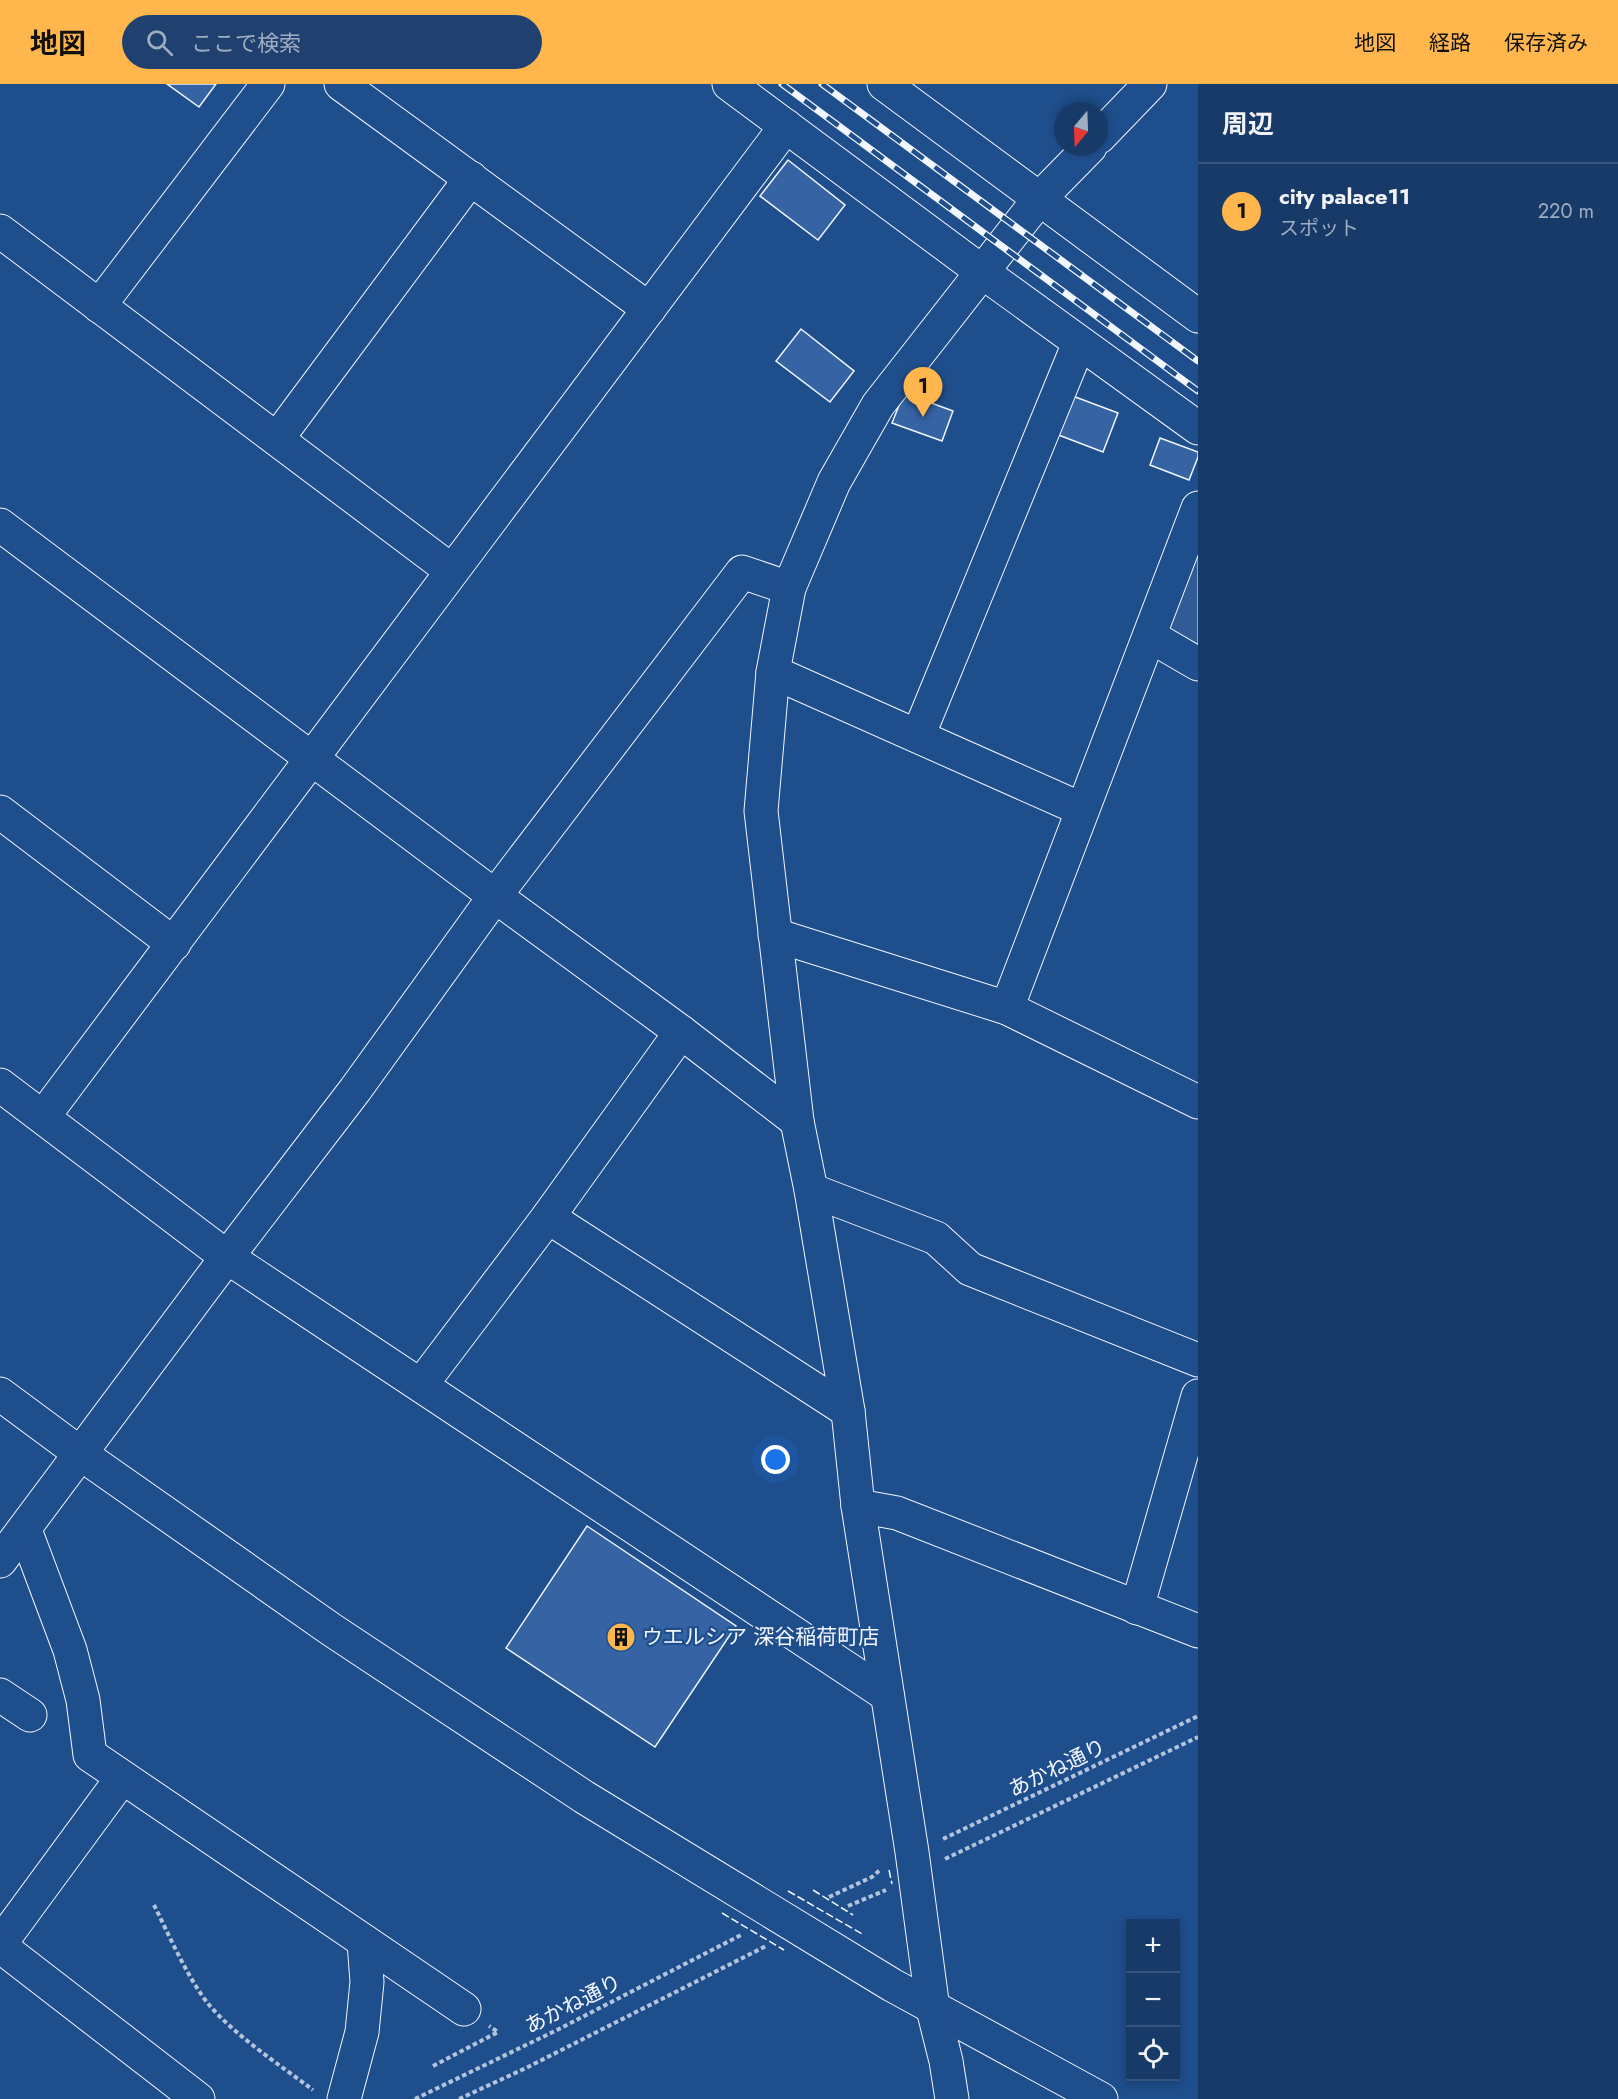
<!DOCTYPE html>
<html lang="ja">
<meta charset="utf-8">
<style>
:root{--surface:#173a69;--page:#20416f;--text:#f1f3f6;--muted:#9eadc0;--line:#36547d;--accent:#ffb74d}
body{margin:0;font-family:Jost,"Noto Sans JP",sans-serif;background:var(--page);color:var(--text)}
.controls{position:absolute;right:18px;bottom:18px;display:grid;overflow:hidden;border-radius:0px;box-shadow:0 3px 9px #0003}
.controls button{width:54px;height:54px;display:grid;place-items:center;padding:0;border:0;border-bottom:2px solid var(--line);background:var(--surface);color:var(--text);font:30px sans-serif}
.compass{position:absolute;left:1054px;top:18px;width:54px;height:54px;border-radius:50%;background:var(--surface);box-shadow:0 3px 9px #0003;rotate:199deg}
.you{position:absolute;left:776px;top:1376px;width:21px;height:21px;margin:-15px;border:4px solid #fff;border-radius:50%;background:#1a73e8;box-shadow:0 0 0 9px #1a73e833}
.badge{display:grid;place-items:center;width:39px;height:39px;border-radius:50%;background:var(--accent);color:#111;font-size:20px;font-weight:700}
.pin{position:absolute;translate:-50% -50px;filter:drop-shadow(0 2px 3px #0008)}
.pin::after{content:'';position:absolute;top:32px;width:21px;height:18px;background:inherit;clip-path:polygon(0 0,100% 0,50% 100%)}
.list{margin:0;padding:0;list-style:none}
h2{display:flex;justify-content:space-between;align-items:center;height:78px;margin:0;padding:0 24px;font-size:26px}
h2 small{font-size:20px;font-weight:400;color:var(--muted)}
.list li{display:grid;grid-template-columns:39px 1fr auto;gap:18px;align-items:center;box-sizing:border-box;height:96px;padding:0 24px;border-top:2px solid var(--line)}
.list b{display:block;font-size:22px;white-space:nowrap}
.list p{margin:0;font-size:20px;white-space:nowrap;color:var(--muted)}
.list em{font-size:20px;font-style:normal;color:var(--muted)}
.icon{flex:none;width:33px;height:33px;fill:none;stroke:currentColor;stroke-width:2;stroke-linecap:round;stroke-linejoin:round}
.map{position:relative;flex:none;width:1198px;height:2015px;overflow:hidden}
header{display:flex;align-items:center;gap:36px;box-sizing:border-box;height:84px;padding:0 30px;background:var(--accent);color:#111}
header strong{font-size:28px}
nav{display:flex;gap:33px;margin-inline-start:auto;font-size:21px}
.search{width:420px;height:54px;background:var(--page);display:flex;align-items:center;gap:15px;box-sizing:border-box;padding:0 21px;border-radius:33px;color:var(--muted);font-size:22px}
main{display:flex}
aside{flex:1;background:var(--surface)}
.map>svg:first-child{display:block}
</style>
<header>
<strong>地図</strong>
<div class="search"><svg class="icon" aria-label="search" viewBox="0 0 24 24"><circle cx="10" cy="10" r="6"/><path d="M15 15l6 6"/></svg>ここで検索</div>
<nav><a>地図</a><a>経路</a><a>保存済み</a></nav>
</header>
<main>
<div class="map">
<svg width="1198" height="2015" viewBox="0 0 1198 2015">
<rect width="100%" height="100%" fill="#1f4e8c"/>
<path fill="#305b95" stroke="#a8bbd7" stroke-width="1.5" d="M1198,449V568L1161,547Z"/>
<g fill="#3563a3" stroke="#f2f6ff" stroke-width="1.5">
<path d="M167,0H216L199,23Z"/>
<path d="M788,76L845,121L818,156L760,112Z"/>
<path d="M801,245L854,287L830,318L776,277Z"/>
<path d="M904,309L953,327L942,357L892,339Z"/>
<path d="M1070,311L1118,329L1103,368L1056,350Z"/>
<path d="M1160,354L1198,368V373L1189,396L1150,381Z"/>
<path d="M587,1442L736,1542L655,1663L506,1564Z"/>
</g>
<g fill="none" stroke-linecap="round" stroke-linejoin="round">
<g stroke="#f2f6ff" stroke-width="35">
<g id="minor">
<path d="M341,0L649,225"/>
<path d="M729,0L981,187L1198,344"/>
<path d="M884,0L1198,232"/>
<path d="M1099,53L1150,0"/>
<path d="M0,147L452,487"/>
<path d="M99,222L268,0"/>
<path d="M277,355L471,94"/>
<path d="M0,441L495,812L681,948L797,1037"/>
<path d="M1150,552L1198,580"/>
<path d="M773,588L1081,725"/>
<path d="M918,652L1079,259"/>
<path d="M0,728L174,860"/>
<path d="M775,851L1007,924L1198,1018"/>
<path d="M1007,924L1198,424"/>
<path d="M0,1001L227,1173L887,1611"/>
<path d="M43,1033L786,42"/>
<path d="M811,1106L936,1154L970,1185L1198,1276"/>
<path d="M548,1133L848,1327"/>
<path d="M421,1301L548,1133L681,948"/>
<path d="M0,1310L81,1370L332,1546L584,1713L892,1901L1101,2015"/>
<path d="M858,1422L897,1429L1198,1547"/>
<path d="M25,1446L70,1566L83,1616L90,1671L464,1925"/>
<path d="M0,1477L227,1173L355,1006L495,812L742,488L789,504"/>
<path d="M1137,1524L1198,1312"/>
<path d="M0,1611L30,1631"/>
<path d="M0,1860L122,1694"/>
<path d="M0,1862L198,2015"/>
<path d="M344,2015L362,1948L367,1898L364,1858"/>
<path d="M952,2015L946,1977L933,1925L912,1768L858,1422L848,1327L811,1106L797,1037L761,727L773,588L789,504L834,398L878,321L1040,114L1090,63"/>
</g>
</g>
<g stroke="#b3c4dc" stroke-width="4" stroke-dasharray="4.5 3" stroke-linecap="butt">
<path d="M943,1755L1198,1632"/>
<path d="M945,1775L1198,1653"/>
<path d="M829,1813L872,1793L881,1785"/>
<path d="M154,1821C169,1851 189,1897 210,1922C237,1953 280,1981 313,2006"/>
<path d="M848,1822L886,1806"/>
<path d="M433,1982L498,1948L489,1942"/>
<path d="M415,2015L559,1945L743,1850"/>
<path d="M459,2015L526,1984L766,1862"/>
</g>
<use href="#minor" stroke="#1f4e8c" stroke-width="33"/>
<g stroke="#f2f6ff" stroke-width="7">
<g id="rail">
<path d="M782,0L1198,307"/>
<path d="M822,0L1198,277"/>
</g>
</g>
<use href="#rail" stroke="#1f4e8c" stroke-width="4.5" stroke-dasharray="14" stroke-linecap="butt"/>
<g stroke="#f2f6ff" stroke-width="1.5" stroke-dasharray="8 3" stroke-linecap="butt">
<path d="M889,1786L892,1800"/>
<path d="M813,1806L853,1831"/>
<path d="M788,1807L864,1851"/>
<path d="M722,1829L784,1866"/>
</g>
</g>
<defs>
<g id="building-disc" transform="scale(1.5)"><circle r="9.5" fill="#ffb74d" stroke="#1f4e8c"/><path d="M-4-6H4V6H1V3H-1V6H-4ZM-2.5-4.3h1.7v1.8h-1.7ZM.8-4.3h1.7v1.8H.8ZM-2.5-1h1.7V.8h-1.7ZM.8-1h1.7V.8H.8Z" fill="#111"/></g>
</defs>
<g fill-rule="evenodd">
<use href="#building-disc" x="621" y="1553"/>
</g>
<g text-anchor="middle" dominant-baseline="central" stroke-width="4.5" stroke-linejoin="round" paint-order="stroke">
<g font-size="21" fill="#f2f6ff" stroke="#1f4e8c" text-anchor="start">
<text x="642" y="1553">ウエルシア 深谷稲荷町店</text>
</g>
<g font-size="21" fill="#f2f6ff" stroke="#1f4e8c">
<text transform="translate(1057 1684) rotate(-26)">あかね通り</text>
<text transform="translate(573 1920) rotate(-27)">あかね通り</text>
</g>
</g>
</svg>
<div class="controls">
<button>+</button>
<button>−</button>
<button><svg class="icon" aria-label="locate" viewBox="0 0 24 24"><circle cx="12" cy="12" r="6"/><path d="M12 2v4M12 18v4M2 12h4M18 12h4"/></svg></button>
</div>
<svg class="compass" viewBox="-18 -18 36 36"><path d="M0-13l5 13h-10z" fill="#e53935"/><path d="M0 13l5-13h-10z" fill="#9eadc0"/></svg>
<div class="you"></div>
<div class="pin badge" style="left:923px;top:333px">1</div>
</div>
<aside>
<h2>周辺<small></small></h2>
<ul class="list">
<li><span class="badge">1</span><div><b>city palace11</b><p>スポット</p></div><em>220 m</em></li>
</ul>
</aside>
</main>
